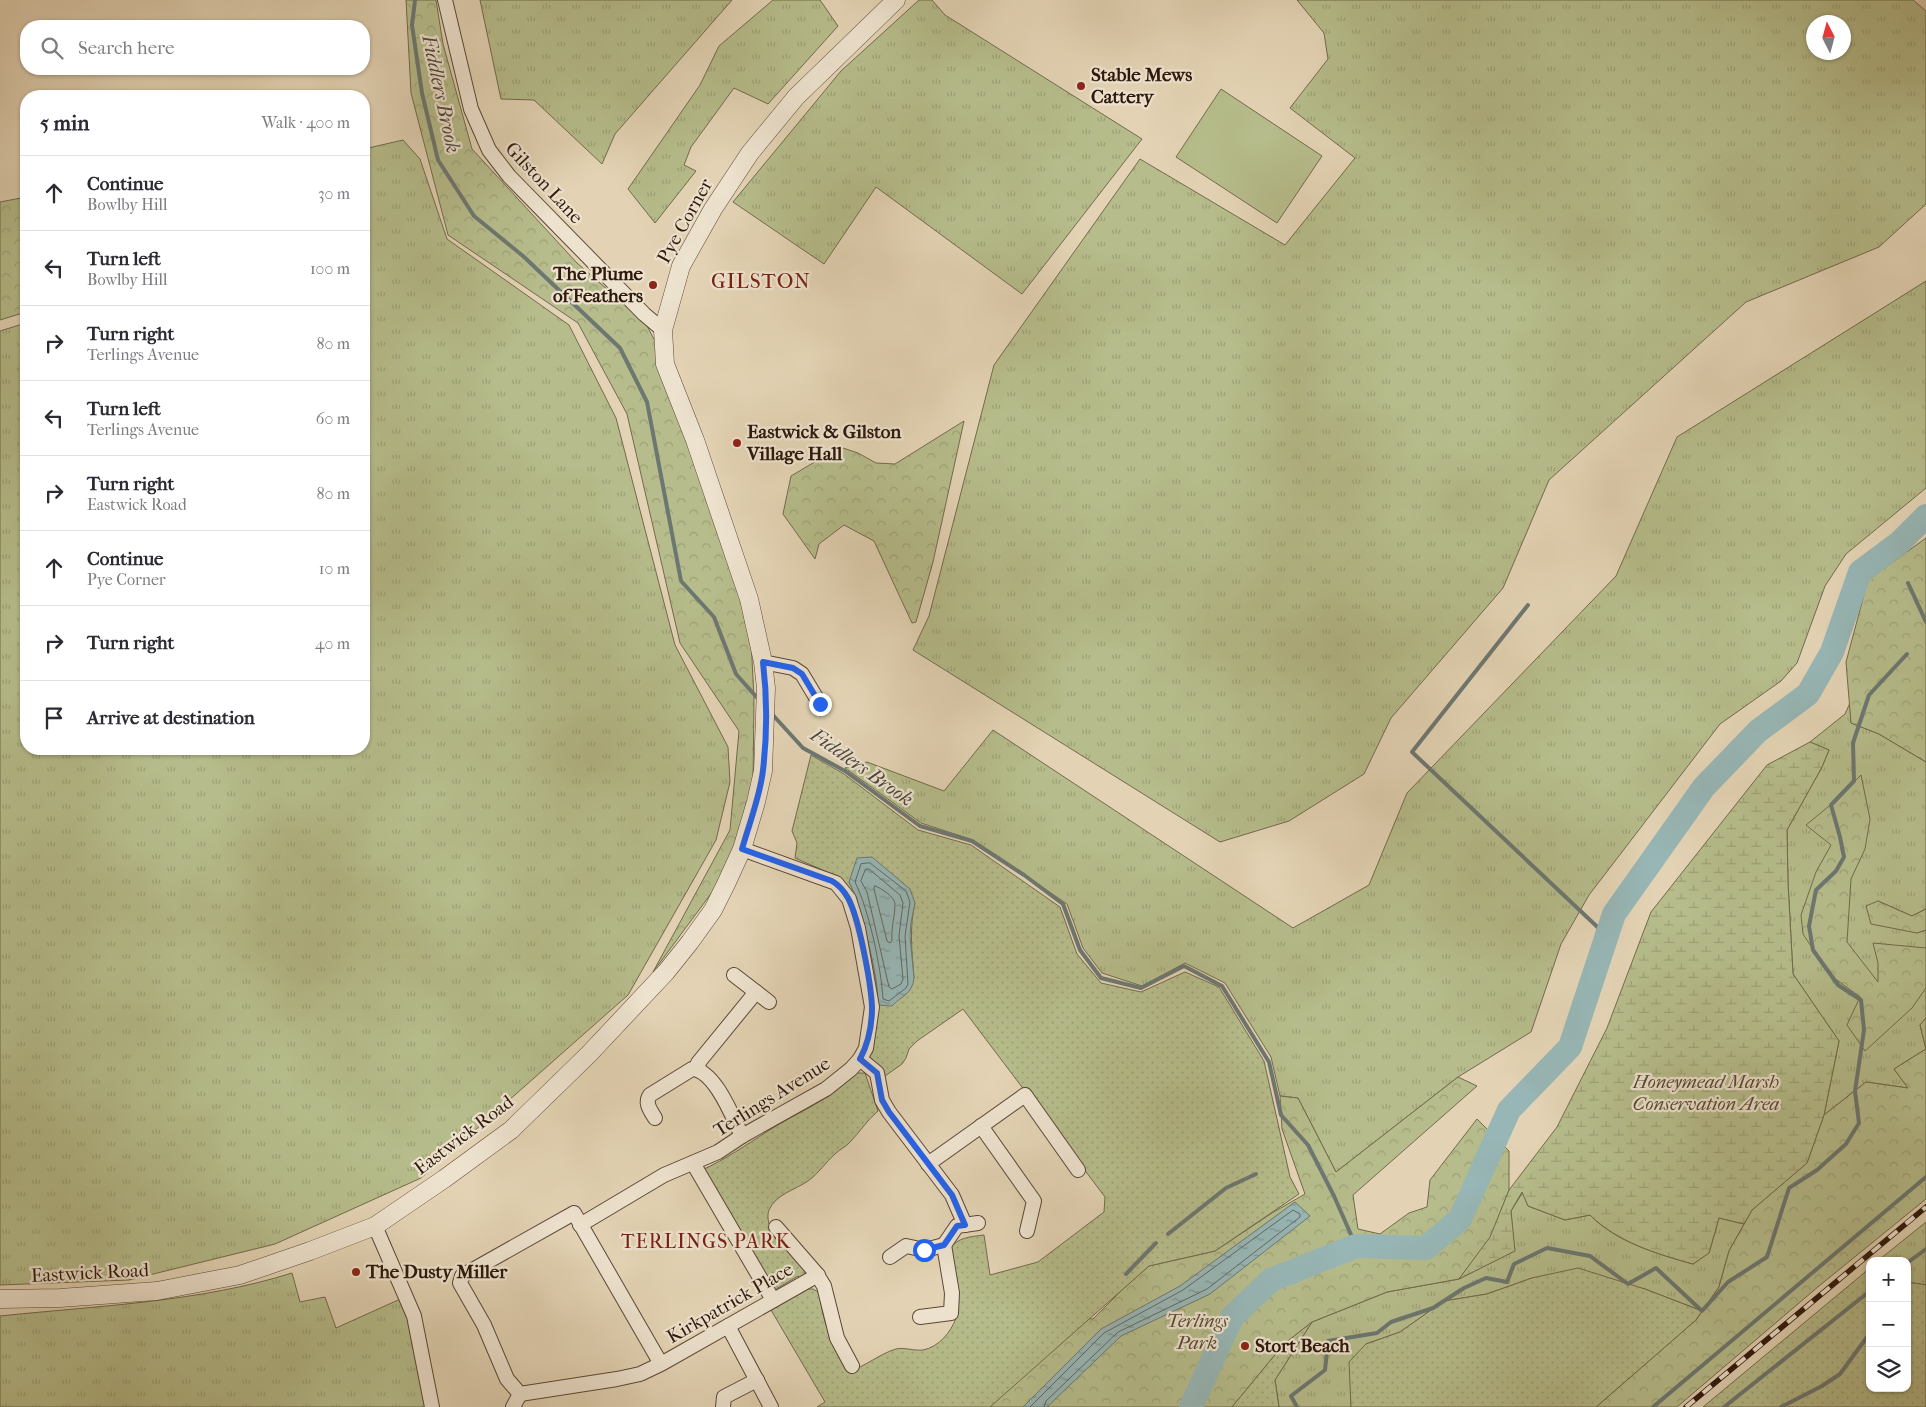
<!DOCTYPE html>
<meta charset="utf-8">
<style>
:root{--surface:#fff;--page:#f2f2f3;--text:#2b2b33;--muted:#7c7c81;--line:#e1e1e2}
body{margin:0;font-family:"IM FELL French Canon",serif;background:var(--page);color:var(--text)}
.controls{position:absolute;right:15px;bottom:15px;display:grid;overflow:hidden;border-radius:10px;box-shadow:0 1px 4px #0004}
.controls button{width:45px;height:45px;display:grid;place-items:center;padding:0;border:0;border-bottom:1px solid var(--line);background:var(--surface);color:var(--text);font:25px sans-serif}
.compass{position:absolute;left:1806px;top:15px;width:45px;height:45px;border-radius:50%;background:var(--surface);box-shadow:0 1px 4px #0004;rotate:354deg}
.stop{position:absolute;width:15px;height:15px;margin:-11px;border:4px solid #2563eb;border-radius:50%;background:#fff}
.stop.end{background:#2563eb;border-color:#fff;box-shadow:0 1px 5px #0008}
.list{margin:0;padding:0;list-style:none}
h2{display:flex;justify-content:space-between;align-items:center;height:65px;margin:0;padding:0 20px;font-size:21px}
h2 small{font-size:16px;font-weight:400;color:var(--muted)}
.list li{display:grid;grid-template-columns:32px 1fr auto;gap:15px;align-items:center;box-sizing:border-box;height:75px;padding:0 20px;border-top:1px solid var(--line)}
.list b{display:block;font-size:19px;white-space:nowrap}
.list p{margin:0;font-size:16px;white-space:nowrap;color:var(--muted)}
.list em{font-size:16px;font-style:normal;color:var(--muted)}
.icon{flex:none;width:28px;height:28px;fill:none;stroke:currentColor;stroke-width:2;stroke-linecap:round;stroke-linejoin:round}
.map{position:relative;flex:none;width:1926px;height:1407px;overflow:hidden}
.search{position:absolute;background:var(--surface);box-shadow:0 1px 4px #0004;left:20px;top:20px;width:350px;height:55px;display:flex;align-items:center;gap:12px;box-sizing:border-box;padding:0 18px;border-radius:20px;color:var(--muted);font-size:19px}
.panel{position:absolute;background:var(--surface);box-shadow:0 1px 4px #0004;left:20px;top:90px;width:350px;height:665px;border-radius:20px}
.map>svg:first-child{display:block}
</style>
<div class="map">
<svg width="1926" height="1407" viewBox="0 0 1926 1407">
<defs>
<pattern id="grass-tufts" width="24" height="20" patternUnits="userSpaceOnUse" patternTransform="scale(1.25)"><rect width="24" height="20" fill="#b6bc8b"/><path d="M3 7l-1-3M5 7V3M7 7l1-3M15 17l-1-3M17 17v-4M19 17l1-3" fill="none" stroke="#9da177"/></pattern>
<pattern id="forest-crowns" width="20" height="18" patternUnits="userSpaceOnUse" patternTransform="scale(1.25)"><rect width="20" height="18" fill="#b6bc8b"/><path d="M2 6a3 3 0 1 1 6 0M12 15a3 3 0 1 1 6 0" fill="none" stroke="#9da177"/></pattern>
<pattern id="wetland-marsh" width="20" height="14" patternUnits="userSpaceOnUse" patternTransform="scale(1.25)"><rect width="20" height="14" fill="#b6bc8b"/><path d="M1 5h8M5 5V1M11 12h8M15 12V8" fill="none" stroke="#9da177"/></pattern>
<pattern id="park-dots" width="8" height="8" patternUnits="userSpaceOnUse" patternTransform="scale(1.25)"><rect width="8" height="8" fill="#b6bc8b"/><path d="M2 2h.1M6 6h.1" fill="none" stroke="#9da177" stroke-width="1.8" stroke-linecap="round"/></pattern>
<pattern id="water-ripples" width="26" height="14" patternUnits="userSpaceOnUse" patternTransform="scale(1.25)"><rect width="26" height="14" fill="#97b6b5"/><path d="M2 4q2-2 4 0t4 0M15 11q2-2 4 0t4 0" fill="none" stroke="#7c9392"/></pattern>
</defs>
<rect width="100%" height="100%" fill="#e3d3b4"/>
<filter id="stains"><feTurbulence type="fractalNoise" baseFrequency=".004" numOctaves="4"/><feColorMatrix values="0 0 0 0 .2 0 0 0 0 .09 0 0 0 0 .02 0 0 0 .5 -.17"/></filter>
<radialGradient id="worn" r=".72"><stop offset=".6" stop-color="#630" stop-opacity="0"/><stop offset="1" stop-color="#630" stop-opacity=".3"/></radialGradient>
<g fill="url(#grass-tufts)" stroke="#726a4c" fill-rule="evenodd">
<path d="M480,0H732L615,134L602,164L534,100L501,99Z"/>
<path d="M773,0H820L838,26L768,104L734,88L691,147L684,165L696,171L655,223L628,189L700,85L719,46Z"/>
<path d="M919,0H932L945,15L1142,139L1022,294L876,187L824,264L733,202L841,71Z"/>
<path d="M1297,0H1913L1926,11V204L1879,247L1746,302L1549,480L1503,588L1391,718L1364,774L1289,821L1220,842L913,650L929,616L994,365L1140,159L1285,245L1355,158L1290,108L1328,59L1324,33ZM1814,22H1844V52H1814Z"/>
<path d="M403,140L420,159L447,239L569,325L616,418L675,645L728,747L730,782L716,840L628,995L421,1178L275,1244L129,1280L0,1285V331L26,323V749H364V149Z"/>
<path d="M1926,281V488L1846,554L1825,586L1797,663L1781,681L1720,724L1589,895L1561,944L1531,1032L1458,1077L1336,1172L1298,1098L1280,1096L1271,1057L1225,983L1185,963L1142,986L1102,973L1083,948L1067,904L973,840L921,823L845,768L867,762L944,791L993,730L1293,928L1369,885L1407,793L1616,576L1677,437Z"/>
<path d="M1850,703L1851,723L1879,734L1926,762V909L1912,916L1878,901L1917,933L1926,930V1018L1920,1025L1926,1049L1894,1069L1908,1088L1866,1082L1824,1115L1839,1041L1793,974L1788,883L1787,830L1822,767L1829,750L1810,742L1845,714Z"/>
<path d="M1523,1192L1528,1206L1565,1220L1590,1215C1616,1242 1657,1254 1693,1264L1709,1253L1719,1218L1744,1224L1729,1251L1719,1287L1702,1311L1645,1289L1532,1278L1487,1294L1444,1301L1400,1332L1366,1344L1351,1387V1407H1279L1275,1380L1312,1322L1387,1292L1459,1279L1514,1251L1511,1211Z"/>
<path d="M1926,1222V1285L1907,1282V1261H1881L1880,1259Z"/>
<path d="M292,1273L300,1302L325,1297L336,1328L407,1296L432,1407H0V1316C95,1306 201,1302 292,1273Z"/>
</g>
<g fill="url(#forest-crowns)" stroke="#726a4c">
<path d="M406,0H436L443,44L472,149L577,263L645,322L657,345L749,599L754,699L753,786L730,868L653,972L730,830L739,731L680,643L627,414L578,323L448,235L411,93Z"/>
<path d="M26,197V312L0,320V202Z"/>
<path d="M964,421L933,562L916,622L912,623L874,541L844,525L819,544L815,559L783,514L791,476L840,447L858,453L876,463L895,464Z"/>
<path d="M1926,538V762L1879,734L1851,723L1846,662L1868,580Z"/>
<path d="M1861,775L1870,819L1865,849L1851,879L1847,942L1878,982V963L1873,943L1926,948V988L1912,1008L1865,1051L1847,1025L1860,997L1830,975L1803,934L1801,915L1816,872L1831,845L1806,825L1834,802Z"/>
<path d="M1878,901L1912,916L1926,909V930L1917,933L1871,924L1866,906Z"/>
<path d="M1926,1018V1199L1819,1286L1677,1407H1596L1696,1320L1719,1287L1729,1251L1752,1210L1807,1163L1824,1115L1866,1082L1908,1088L1894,1069L1926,1049L1920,1025Z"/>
<path d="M1458,1077L1477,1086L1353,1195L1358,1229L1380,1234L1409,1213L1427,1207L1430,1180L1477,1119L1509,1151V1190L1491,1237L1459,1279L1387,1292L1312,1322L1284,1344L1232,1407H982L1052,1316L1093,1319L1124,1288L1149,1266L1215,1251L1272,1213L1305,1194L1282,1129L1280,1096L1298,1098L1336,1172Z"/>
</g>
<path fill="url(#wetland-marsh)" stroke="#726a4c" d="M1810,742L1829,750L1822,767L1787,830L1788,883L1793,974L1839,1041L1824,1115L1807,1163L1752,1210L1744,1224L1719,1218L1709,1253L1693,1264C1657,1254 1617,1242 1590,1215L1565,1220L1528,1206L1522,1192L1511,1211L1515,1251L1459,1279L1490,1237L1509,1190L1557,1127L1607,1028L1651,912L1767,765Z"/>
<g fill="url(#park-dots)" stroke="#726a4c" fill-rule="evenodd">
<path d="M811,755L844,774L918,830L971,845L1060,907L1077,954L1101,983L1141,992L1185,972L1219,987L1264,1061L1290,1177L1299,1194L1215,1251L1149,1266L990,1407H817L825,1402L771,1310L807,1289H813L820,1293C821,1320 833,1343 844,1367L849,1371C865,1367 879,1354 896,1349C904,1347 914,1351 923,1350C939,1347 951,1332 956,1318L949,1249C959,1237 969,1237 984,1235L990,1275L1038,1262L1104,1212L1105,1197L963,1009L917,1041L909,1049L906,1058L902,1064L885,1076L869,1056L873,1032L841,878L795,858L797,843L792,831ZM849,882L915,903C909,928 912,952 914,978L878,1005C878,979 871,955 865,929C860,913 857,897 849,882Z"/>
<path d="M855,1073H865L878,1111C867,1120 860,1132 850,1142C846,1147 840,1149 835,1154C826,1162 819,1173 808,1181C795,1190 776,1194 769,1210C766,1217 770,1229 773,1235C780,1249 806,1260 805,1276L801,1279L798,1276L771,1292L702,1170C726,1159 746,1145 768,1131C797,1112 832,1100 855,1073Z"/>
<path d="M1578,1268L1645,1289L1702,1311L1696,1320L1596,1407H1351L1349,1362L1366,1344L1400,1332L1444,1301L1487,1294L1532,1278Z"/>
<path d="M1870,1268V1388H1907V1282L1926,1285V1407H1703Z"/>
<path d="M1312,1322L1275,1380L1279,1407H1232L1284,1344Z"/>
</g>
<path fill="#b6bc8b" stroke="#726a4c" d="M1221,89L1322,156L1277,223L1176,157Z"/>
<g fill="url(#water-ripples)" stroke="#6d7771">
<path d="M872,857L910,889L915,903L911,923L910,936L914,978C912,995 902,995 892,1006L878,1005C878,979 871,955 865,929C860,913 857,897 849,882L857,858Z"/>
<path d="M1295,1202L1310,1216L1210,1294L1121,1336L1047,1407H1023L1101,1329L1180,1286Z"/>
</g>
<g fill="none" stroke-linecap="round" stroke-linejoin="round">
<g stroke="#626760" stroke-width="1">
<path d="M870,863L906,891L910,902L905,936L908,984L906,988L889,1001L883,999C881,967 869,910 855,882L861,864Z"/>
<path d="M866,869H869L900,895L903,903L899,936L903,979L901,984L892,989L889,987L867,892L861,881Z"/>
<path d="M875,886C881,888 895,897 895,904C895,916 891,927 892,941L890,943L887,941L874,889Z"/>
<path d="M1030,1407L1104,1333L1183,1290L1293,1210L1300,1214V1217L1207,1289L1118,1332L1046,1401L1044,1407"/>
</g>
<g stroke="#6d7771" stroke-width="4">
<path d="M415,0L412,25L422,93L438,160L474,216L523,256L620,348L647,402L681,581L714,617L736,674L760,701"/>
<path d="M1908,583L1926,622"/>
<path d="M1528,605L1412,752L1607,936"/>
<path d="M771,713L803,748L845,771L920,826L972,841L1024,875L1063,904L1080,950L1101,978L1141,988L1184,966L1222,986L1269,1062L1281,1115L1308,1145L1334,1196L1356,1246"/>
<path d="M1168,1234L1226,1188L1256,1174"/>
<path d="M1907,1263L1926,1249"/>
<path d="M1126,1274L1156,1243"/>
<path d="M1297,1407L1291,1396L1325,1370L1328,1341L1377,1333L1391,1322L1433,1308L1464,1288L1486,1278L1507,1282L1514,1264L1547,1248L1590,1256L1628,1284L1656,1268L1702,1311L1728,1282L1767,1257L1789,1188L1817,1170L1846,1144L1859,1123L1855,1091L1864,1030L1861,1000L1838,985L1813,950L1809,926L1816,890L1836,871L1844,857L1840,837L1831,805L1854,781L1853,743L1869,695L1907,654"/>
<path d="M1653,1407L1926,1177"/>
<path d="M1724,1407L1870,1291"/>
<path d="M1781,1407L1822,1386L1840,1374L1870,1333"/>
</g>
<path stroke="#97b6b5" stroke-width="24" d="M1191,1407L1232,1317L1271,1280L1356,1246L1426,1248L1460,1219L1509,1110L1570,1047L1614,914L1704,787L1758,731L1808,694L1832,652L1860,572L1899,543L1926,516"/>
<g stroke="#5b4736" stroke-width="16">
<g id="minor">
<path d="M445,0L471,109L489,150L509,176L644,314L663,330"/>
<path d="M763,662L793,668L802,674L820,704"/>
<path d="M734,975L769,1002"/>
<path d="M860,1059L877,1073L882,1100L889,1112L952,1195L965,1225"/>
<path d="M699,1069L698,1063L756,992"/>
<path d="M655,1118C651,1111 644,1103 650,1095L692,1069C715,1070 733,1118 742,1136"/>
<path d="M981,1126L1034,1201L1027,1231"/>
<path d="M693,1163L773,1300"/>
<path d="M928,1164L1025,1095L1078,1170"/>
<path d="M580,1225L664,1175L718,1152L742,1136L826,1089L851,1069L860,1059L866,1048L872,1007L858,928L849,899L836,883L742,849"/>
<path d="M375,1226L414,1316L432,1407"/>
<path d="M776,1227L816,1273L824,1286L837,1338L852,1366"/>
<path d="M944,1245L957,1226L978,1223"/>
<path d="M890,1257L906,1246L925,1250L944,1245L952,1293L951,1313L920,1317"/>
<path d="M728,1326L771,1407"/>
<path d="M661,1364L574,1213L462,1276L460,1283L484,1325L507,1379L520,1394L617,1379L640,1374L661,1364L818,1275"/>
<path d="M513,1407L520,1394"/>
<path d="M723,1407L724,1397L757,1380"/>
</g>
</g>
<g stroke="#5b4736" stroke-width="19">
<path id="tertiary" d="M0,1299L60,1298L157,1291L240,1275L310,1251L375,1226L444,1179L511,1130L589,1054L666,972L690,942L713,910L726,884L742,849L756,802L763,771L766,688L763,662L749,599L695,440L665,364L663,330L681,266L713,209L750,153L796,97L896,0"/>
</g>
<use href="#minor" stroke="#ede2ce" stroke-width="14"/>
<use href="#tertiary" stroke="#ede2ce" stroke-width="18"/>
<g stroke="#2e180c" stroke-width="5.5">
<path id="rail" d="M1686,1407L1926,1207"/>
</g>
<use href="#rail" stroke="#ede2ce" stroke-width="4" stroke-dasharray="11" stroke-linecap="butt"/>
</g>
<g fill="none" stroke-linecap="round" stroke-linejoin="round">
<path stroke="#2563eb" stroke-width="6" d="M820,704L802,674L793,668L763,662C767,696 767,736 763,770C760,797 749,824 742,849L832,881C839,885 844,891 848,898C859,918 871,983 872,1007C872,1025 868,1044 860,1059L877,1073L882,1100L889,1112L952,1195L965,1225L957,1226L944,1245L924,1250"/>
</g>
<g fill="#8f2418" stroke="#ede2ce" stroke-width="2">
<circle cx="1081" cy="86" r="5"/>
<circle cx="653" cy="285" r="5"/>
<circle cx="737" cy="443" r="5"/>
<circle cx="356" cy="1272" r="5"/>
<circle cx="1245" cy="1346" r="5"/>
</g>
<g text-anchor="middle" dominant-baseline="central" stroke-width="4.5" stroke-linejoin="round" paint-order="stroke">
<g font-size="19" font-weight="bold" fill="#2e180c" stroke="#ede2ce" text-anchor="start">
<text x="1091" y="75">Stable Mews<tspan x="1091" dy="22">Cattery</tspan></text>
<text x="643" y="274" text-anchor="end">The Plume<tspan x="643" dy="22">of Feathers</tspan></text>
<text x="747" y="432">Eastwick &amp; Gilston<tspan x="747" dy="22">Village Hall</tspan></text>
<text x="366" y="1272">The Dusty Miller</text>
<text x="1255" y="1346">Stort Beach</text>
</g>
<g font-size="19" fill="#2e180c" stroke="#ede2ce">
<text transform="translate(544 183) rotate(47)">Gilston Lane</text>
<text transform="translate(685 221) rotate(-61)">Pye Corner</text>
<text transform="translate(772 1097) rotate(-32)">Terlings Avenue</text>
<text transform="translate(464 1135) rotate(-37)">Eastwick Road</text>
<text transform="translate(90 1273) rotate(-3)">Eastwick Road</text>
<text transform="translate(730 1303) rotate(-30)">Kirkpatrick Place</text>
</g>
<g font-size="19" font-style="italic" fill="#574932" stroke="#ede2ce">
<text x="1706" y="1082">Honeymead Marsh<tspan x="1706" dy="22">Conservation Area</tspan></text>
<text x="1197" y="1321">Terlings<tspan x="1197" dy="22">Park</tspan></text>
</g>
<g font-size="20" font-style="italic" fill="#4e473f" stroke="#ede2ce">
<text transform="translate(441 94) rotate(78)">Fiddlers Brook</text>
<text transform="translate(862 767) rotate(35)">Fiddlers Brook</text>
</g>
<g font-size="20" letter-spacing="1" fill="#7a1f14" stroke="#ede2ce">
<text x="706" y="1241">TERLINGS PARK</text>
</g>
<g font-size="21" letter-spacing="1" fill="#7a1f14" stroke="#ede2ce">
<text x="761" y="281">GILSTON</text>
</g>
</g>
<rect width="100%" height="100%" filter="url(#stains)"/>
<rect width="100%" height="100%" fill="url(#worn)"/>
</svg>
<div class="controls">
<button>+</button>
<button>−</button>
<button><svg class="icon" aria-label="layers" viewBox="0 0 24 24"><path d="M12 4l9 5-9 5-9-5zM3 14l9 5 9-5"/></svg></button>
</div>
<svg class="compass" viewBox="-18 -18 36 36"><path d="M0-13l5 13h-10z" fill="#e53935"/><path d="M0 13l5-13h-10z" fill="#7c7c81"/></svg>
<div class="stop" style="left:924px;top:1250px"></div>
<div class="stop end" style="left:820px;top:704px"></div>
<div class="search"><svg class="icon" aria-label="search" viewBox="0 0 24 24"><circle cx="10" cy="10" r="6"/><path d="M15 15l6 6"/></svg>Search here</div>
<section class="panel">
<h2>5 min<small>Walk · 400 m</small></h2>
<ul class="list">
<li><svg class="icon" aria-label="ahead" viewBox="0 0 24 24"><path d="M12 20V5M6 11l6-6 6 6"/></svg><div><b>Continue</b><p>Bowlby Hill</p></div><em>30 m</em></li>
<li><svg class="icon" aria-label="left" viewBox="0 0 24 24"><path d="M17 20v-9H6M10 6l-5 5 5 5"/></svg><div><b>Turn left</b><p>Bowlby Hill</p></div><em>100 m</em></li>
<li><svg class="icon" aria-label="right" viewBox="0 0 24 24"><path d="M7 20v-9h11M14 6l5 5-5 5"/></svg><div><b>Turn right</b><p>Terlings Avenue</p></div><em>80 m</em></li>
<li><svg class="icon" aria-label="left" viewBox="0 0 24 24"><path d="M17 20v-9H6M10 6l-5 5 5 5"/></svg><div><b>Turn left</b><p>Terlings Avenue</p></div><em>60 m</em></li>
<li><svg class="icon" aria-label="right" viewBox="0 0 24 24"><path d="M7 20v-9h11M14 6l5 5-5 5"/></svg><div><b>Turn right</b><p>Eastwick Road</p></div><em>80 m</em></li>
<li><svg class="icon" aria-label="ahead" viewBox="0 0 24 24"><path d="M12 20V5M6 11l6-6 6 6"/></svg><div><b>Continue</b><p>Pye Corner</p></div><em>10 m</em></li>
<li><svg class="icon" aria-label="right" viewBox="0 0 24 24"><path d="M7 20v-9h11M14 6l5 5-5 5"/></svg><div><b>Turn right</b></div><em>40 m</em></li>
<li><svg class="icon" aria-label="arrive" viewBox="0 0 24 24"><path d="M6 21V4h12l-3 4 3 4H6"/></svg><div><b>Arrive at destination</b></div></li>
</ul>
</section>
</div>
